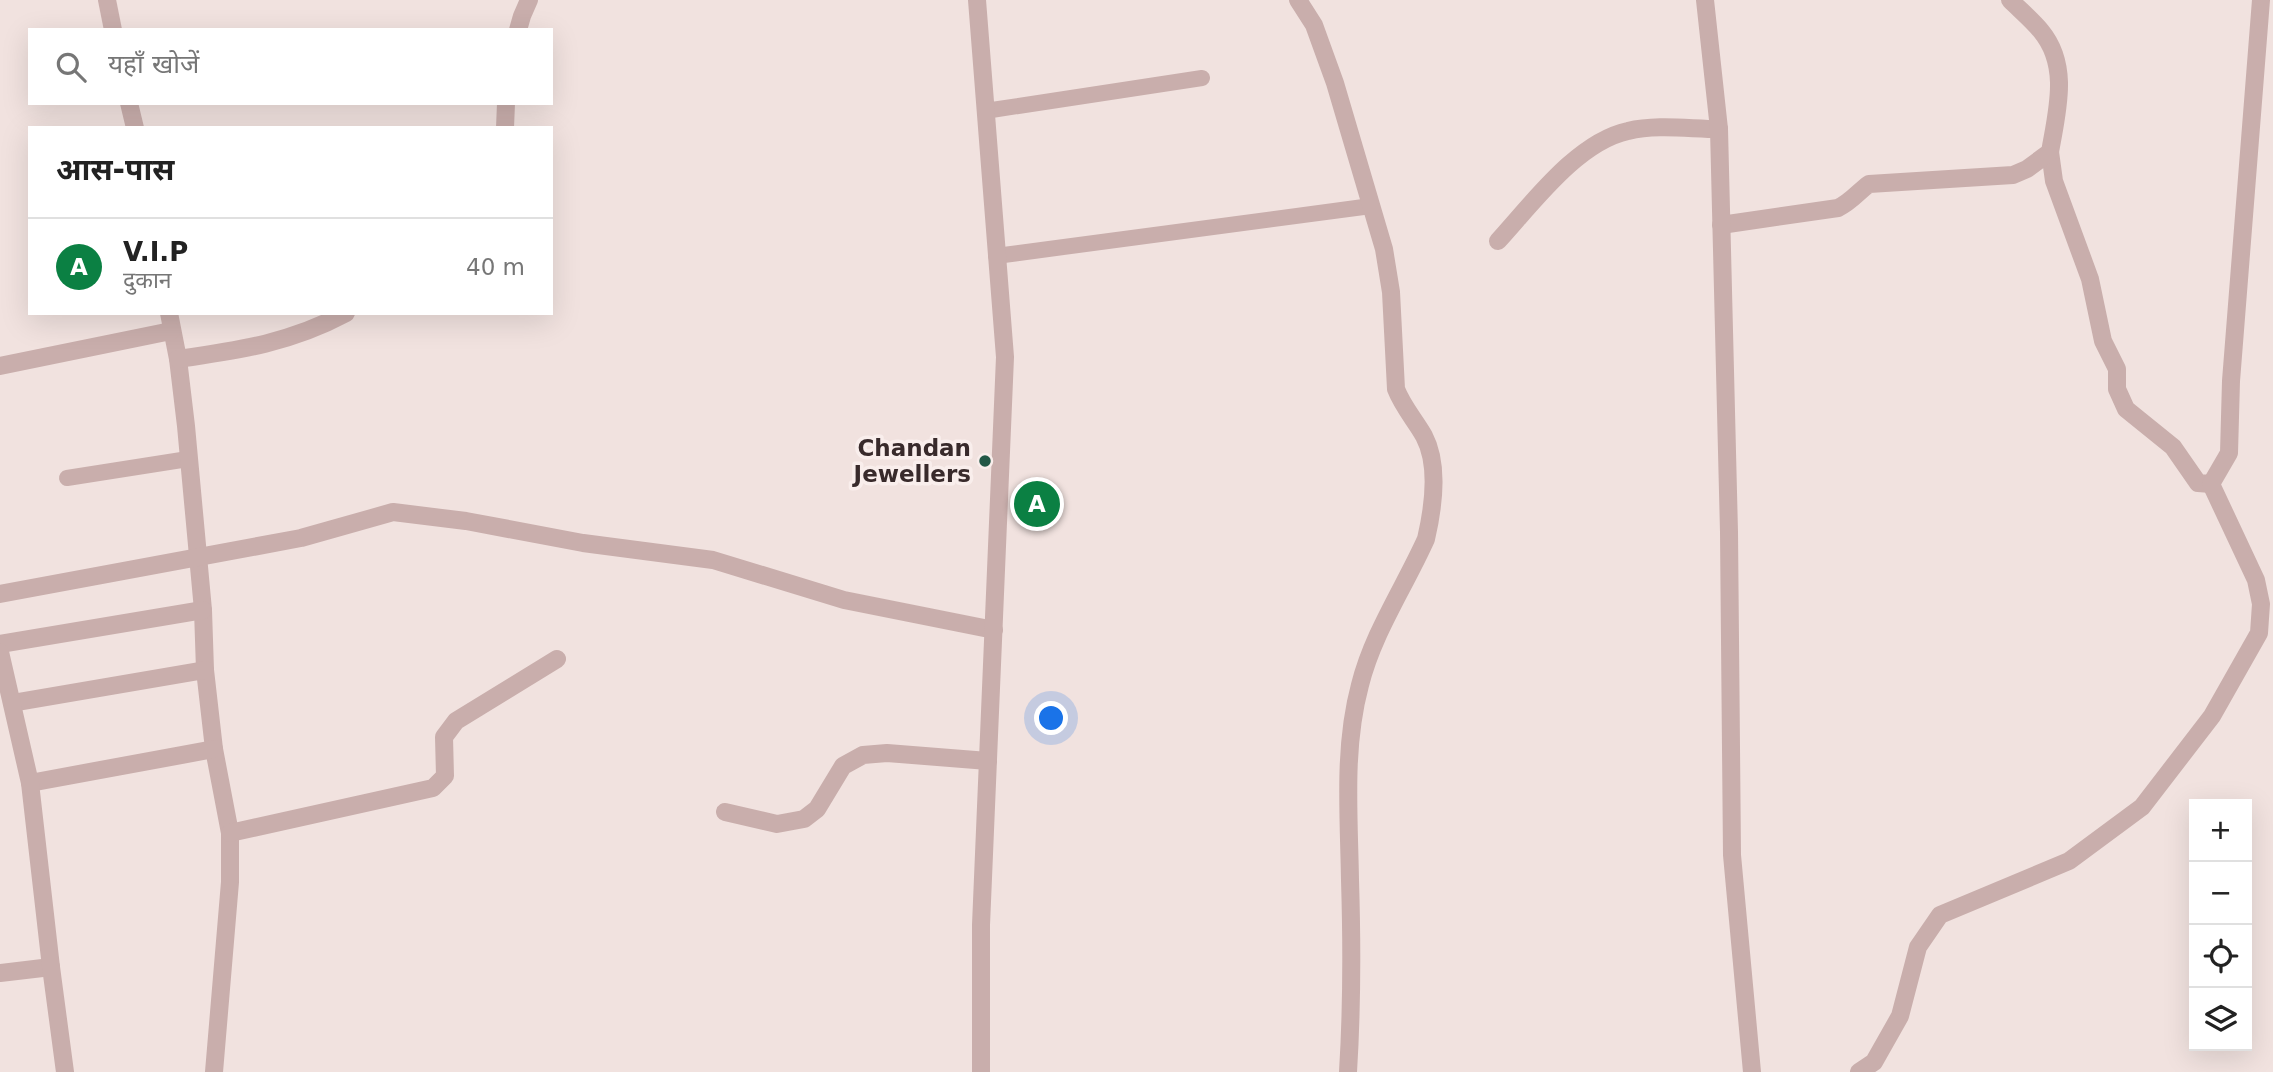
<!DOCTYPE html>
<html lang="hi">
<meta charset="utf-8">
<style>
:root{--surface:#fff;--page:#f2f2f2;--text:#222;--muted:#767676;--line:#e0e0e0;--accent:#0b8043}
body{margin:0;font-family:"DejaVu Sans","Noto Sans Devanagari",sans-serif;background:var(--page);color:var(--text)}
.controls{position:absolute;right:21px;bottom:21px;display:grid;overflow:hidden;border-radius:0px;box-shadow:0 7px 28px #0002}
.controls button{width:63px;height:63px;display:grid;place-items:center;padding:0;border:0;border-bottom:2px solid var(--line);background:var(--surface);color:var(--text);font:35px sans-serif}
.you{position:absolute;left:1052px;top:719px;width:24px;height:24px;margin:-18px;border:5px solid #fff;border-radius:50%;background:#1a73e8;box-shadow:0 0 0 10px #1a73e833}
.badge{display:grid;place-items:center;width:46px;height:46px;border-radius:50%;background:var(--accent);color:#fff;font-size:23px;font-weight:700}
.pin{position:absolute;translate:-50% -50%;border:4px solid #fff;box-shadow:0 2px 7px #0006}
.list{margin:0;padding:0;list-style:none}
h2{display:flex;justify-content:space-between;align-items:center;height:91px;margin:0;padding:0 28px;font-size:30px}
h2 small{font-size:23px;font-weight:400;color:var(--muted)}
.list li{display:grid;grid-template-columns:46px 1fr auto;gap:21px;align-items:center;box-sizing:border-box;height:98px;padding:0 28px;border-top:2px solid var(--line)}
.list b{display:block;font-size:26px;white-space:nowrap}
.list p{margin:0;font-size:23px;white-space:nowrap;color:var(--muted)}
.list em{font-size:23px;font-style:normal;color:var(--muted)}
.icon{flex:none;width:38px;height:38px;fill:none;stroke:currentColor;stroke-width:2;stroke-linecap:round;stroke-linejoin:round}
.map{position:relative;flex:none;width:2273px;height:1072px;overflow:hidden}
.search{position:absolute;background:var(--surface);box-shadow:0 7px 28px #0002;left:28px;top:28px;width:525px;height:77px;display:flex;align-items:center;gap:18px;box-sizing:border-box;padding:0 24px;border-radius:0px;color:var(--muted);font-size:26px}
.panel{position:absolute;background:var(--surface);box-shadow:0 7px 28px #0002;left:28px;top:126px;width:525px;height:189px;border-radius:0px}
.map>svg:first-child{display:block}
</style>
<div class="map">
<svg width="2273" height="1072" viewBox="0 0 2273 1072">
<rect width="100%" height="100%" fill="#f1e2df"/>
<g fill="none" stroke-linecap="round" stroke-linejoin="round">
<g stroke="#c9aeac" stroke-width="16">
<path d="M985,111L1202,78"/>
<path d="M996,256L1371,206"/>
<path d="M67,478L188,459"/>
</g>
<g stroke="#c9aeac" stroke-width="18">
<path d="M107,0L113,30"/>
<path d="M1298,0L1314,25L1335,83L1384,249L1391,292L1396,389C1403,407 1415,420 1424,436C1440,466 1433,509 1426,539C1404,588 1373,633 1360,685C1343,748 1349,815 1350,880C1352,944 1352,1008 1348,1072"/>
<path d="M518,30L522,16L529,0"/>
<path d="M129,103L135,128"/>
<path d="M505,128L506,103"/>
<path d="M2050,152L2054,181L2090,279L2103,341L2117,369V389L2126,409L2173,447L2198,483L2211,484"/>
<path d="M1721,225L1838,208C1851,202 1858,192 1869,184L2013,175L2027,169L2050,152C2057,111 2070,66 2041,31C2032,20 2020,10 2010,0"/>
<path d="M1498,241C1532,204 1577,142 1628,131C1657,124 1690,129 1719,129"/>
<path d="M169,313L178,359L186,426L203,610L205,670L214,749L230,833V882L214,1072"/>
<path d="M178,359C240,350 290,343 346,313"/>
<path d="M0,366L171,331"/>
<path d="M0,594L301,538L393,512L466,521L583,543L713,560L844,600L994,630"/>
<path d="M0,644L203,610"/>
<path d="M12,703L205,670"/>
<path d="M30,783L214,749"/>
<path d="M725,812L777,824L804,819L817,809L843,766L863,755L887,753L988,761"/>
<path d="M230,833L433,788L445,776L444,737L456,721L557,659"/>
<path d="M0,973L51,967"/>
<path d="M1859,1072L1874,1062L1900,1016L1918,947L1940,915L2069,861L2142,807L2212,716L2259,633L2261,604L2256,580L2211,484L2229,453L2231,381L2261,0"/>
</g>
<g stroke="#c9aeac" stroke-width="18">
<path d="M977,0L1005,357L981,925V1072"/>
<path d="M1705,0L1719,129L1729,532L1732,855L1752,1072"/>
<path d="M0,652L30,783L51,967L65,1072"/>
</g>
</g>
<circle fill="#225746" stroke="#f9eeec" stroke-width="2.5" cx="985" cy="461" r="7"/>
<g text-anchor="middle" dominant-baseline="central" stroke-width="7" stroke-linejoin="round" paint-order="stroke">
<g font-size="23" font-weight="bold" fill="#382a2b" stroke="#f9eeec" text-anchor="end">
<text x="971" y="448">Chandan<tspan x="971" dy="26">Jewellers</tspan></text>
</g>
</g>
</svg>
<div class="controls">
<button>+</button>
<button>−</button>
<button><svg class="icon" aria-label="locate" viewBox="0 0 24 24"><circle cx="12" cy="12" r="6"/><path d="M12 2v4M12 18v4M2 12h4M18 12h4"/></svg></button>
<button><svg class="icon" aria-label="layers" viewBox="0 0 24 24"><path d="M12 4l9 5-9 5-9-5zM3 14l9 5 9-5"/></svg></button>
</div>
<div class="you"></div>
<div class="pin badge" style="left:1037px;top:504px">A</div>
<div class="search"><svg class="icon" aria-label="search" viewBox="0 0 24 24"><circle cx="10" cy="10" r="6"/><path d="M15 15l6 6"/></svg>यहाँ खोजें</div>
<section class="panel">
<h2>आस-पास<small></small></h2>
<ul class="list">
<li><span class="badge">A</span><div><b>V.I.P</b><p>दुकान</p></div><em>40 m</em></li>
</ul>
</section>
</div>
